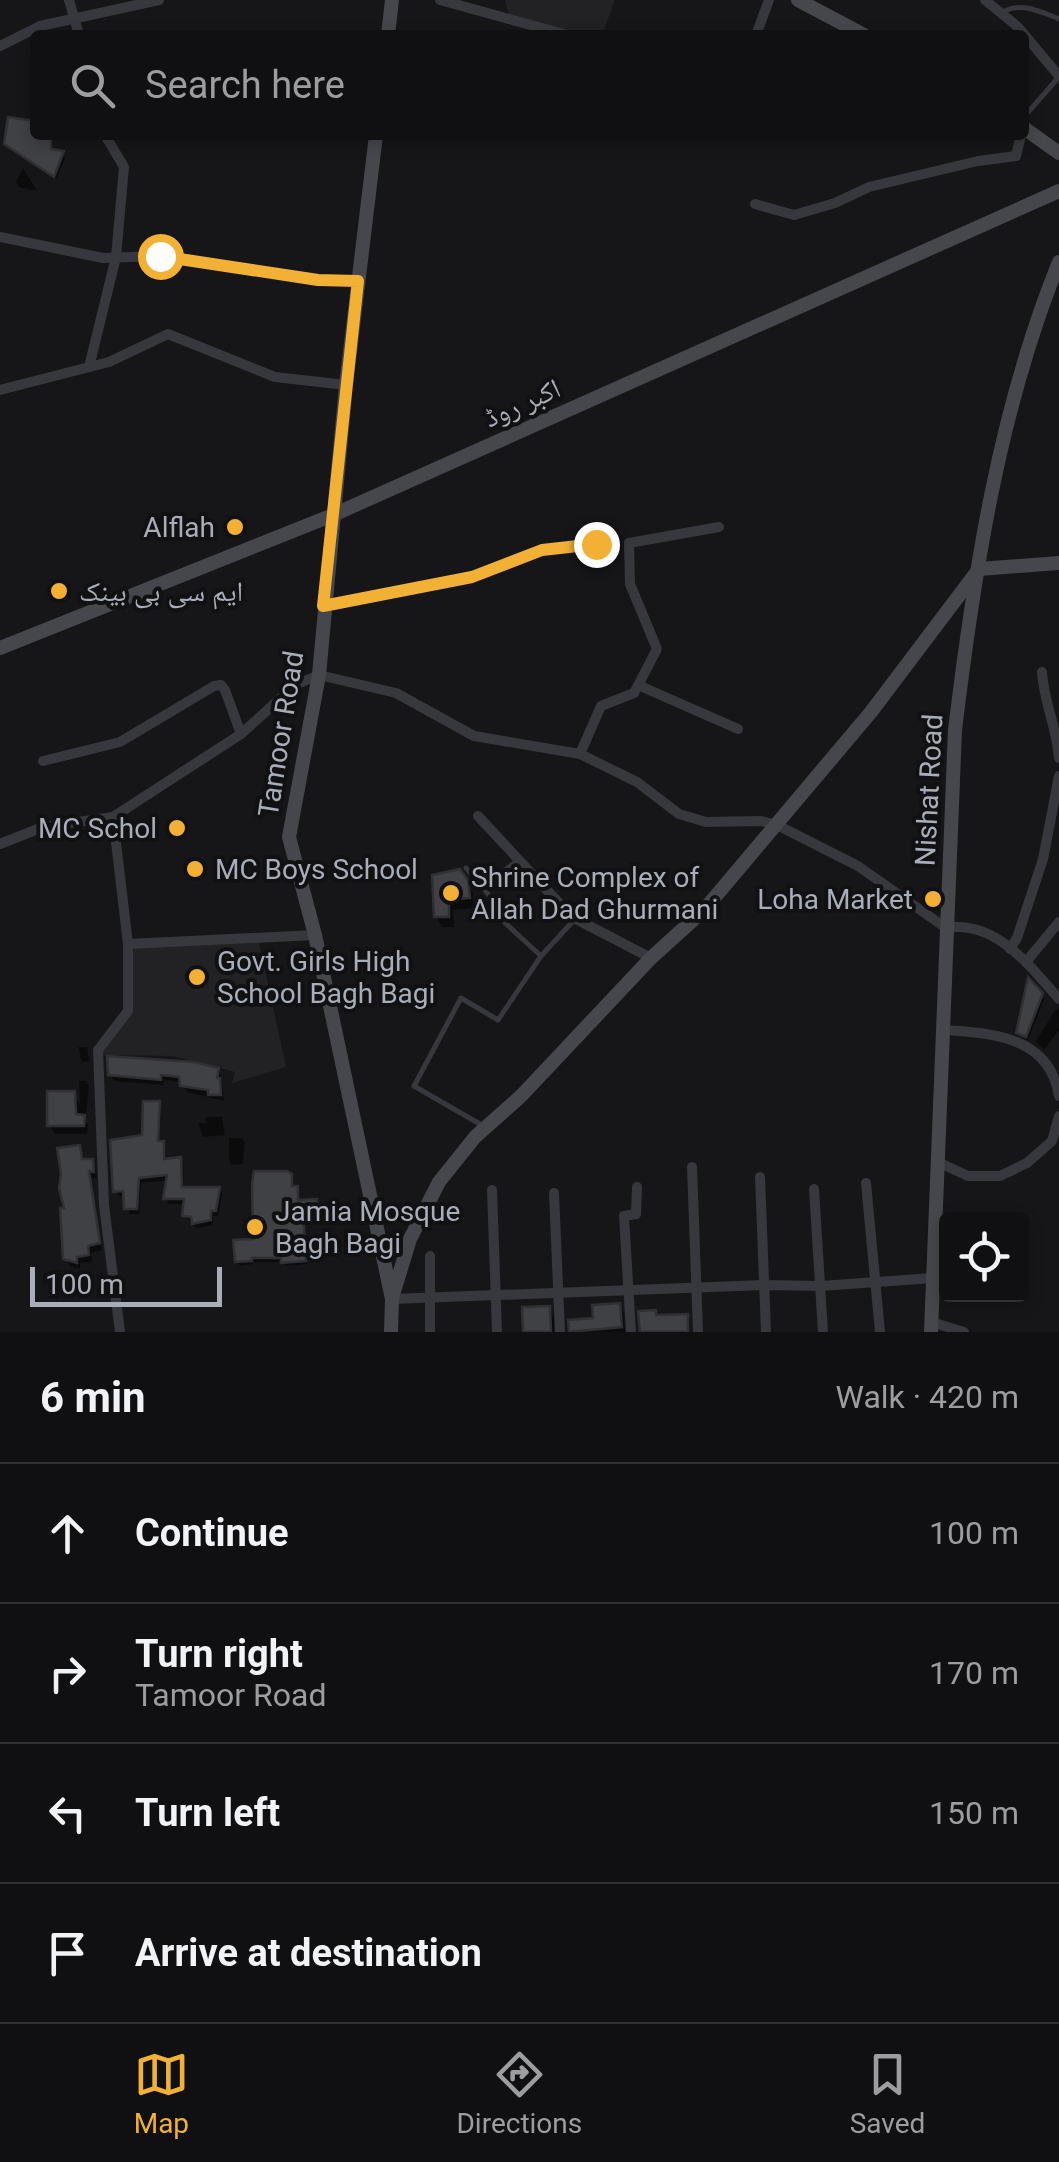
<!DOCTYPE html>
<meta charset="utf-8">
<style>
:root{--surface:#101012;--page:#1e1e20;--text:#f1f3f6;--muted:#9c9d9f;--line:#303032;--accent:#f2b134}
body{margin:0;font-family:Roboto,"Noto Naskh Arabic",sans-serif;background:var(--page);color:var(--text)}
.controls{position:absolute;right:30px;bottom:30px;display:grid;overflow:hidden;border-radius:10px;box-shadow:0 5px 15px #0003}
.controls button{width:90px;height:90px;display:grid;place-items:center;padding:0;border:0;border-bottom:2px solid var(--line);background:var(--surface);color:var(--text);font:50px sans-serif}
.scale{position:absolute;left:30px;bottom:25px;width:192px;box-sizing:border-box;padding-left:10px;border:5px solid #a8adb8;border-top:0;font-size:28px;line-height:35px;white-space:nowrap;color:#a8adb8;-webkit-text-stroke:8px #111113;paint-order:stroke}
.stop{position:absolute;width:30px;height:30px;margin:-22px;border:8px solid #f2b134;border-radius:50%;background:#fff}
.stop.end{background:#f2b134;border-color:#fff;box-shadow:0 2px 10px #0008}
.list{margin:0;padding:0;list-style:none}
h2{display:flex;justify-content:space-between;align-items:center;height:130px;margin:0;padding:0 40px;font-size:42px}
h2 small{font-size:32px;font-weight:400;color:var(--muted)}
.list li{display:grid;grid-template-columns:65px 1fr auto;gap:30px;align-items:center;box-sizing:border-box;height:140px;padding:0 40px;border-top:2px solid var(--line)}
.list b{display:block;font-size:38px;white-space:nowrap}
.list p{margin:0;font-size:32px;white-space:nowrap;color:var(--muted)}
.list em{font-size:32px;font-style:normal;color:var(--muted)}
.icon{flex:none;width:55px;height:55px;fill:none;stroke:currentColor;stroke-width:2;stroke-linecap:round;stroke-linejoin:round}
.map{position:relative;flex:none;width:1059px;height:1332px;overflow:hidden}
.search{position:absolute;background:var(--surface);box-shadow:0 5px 15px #0003;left:30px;right:30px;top:30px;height:110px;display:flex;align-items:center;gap:25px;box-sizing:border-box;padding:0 35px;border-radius:10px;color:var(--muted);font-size:38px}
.sheet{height:690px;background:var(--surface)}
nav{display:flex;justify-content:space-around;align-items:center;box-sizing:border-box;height:140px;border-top:2px solid var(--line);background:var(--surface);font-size:28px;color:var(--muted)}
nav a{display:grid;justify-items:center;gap:5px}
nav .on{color:var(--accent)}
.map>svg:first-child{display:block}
</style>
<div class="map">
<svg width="1059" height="1332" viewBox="0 0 1059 1332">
<rect width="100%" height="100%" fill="#161618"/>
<g fill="#222225">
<path d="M505,0H615L602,35H567L510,21Z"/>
<path d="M258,938L286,1067L232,1083L235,1072L172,1056L98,1055L128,1011V944Z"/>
</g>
<g fill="#0007">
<path d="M35,123V135H53L52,152L62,154L65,158L56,179L7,144Z"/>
<path d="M23,168L36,189L33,191L19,187L16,182Z"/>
<path d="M435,877L466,882L473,893L474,908L453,910L454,927H442L436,917Z"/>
<path d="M1041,995L1044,1000L1028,1040L1019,1032Z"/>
<path d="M1056,1009L1059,1010V1030L1044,1050L1036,1041Z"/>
<path d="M78,1047H87L89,1061L82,1062Z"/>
<path d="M218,1070L221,1076L224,1101L187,1092L183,1082L164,1080L163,1085L114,1081L110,1074Z"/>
<path d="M79,1081H86L89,1086L86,1117H83L88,1125L87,1134H55L50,1125L74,1094L80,1105Z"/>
<path d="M158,1103L161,1108L159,1143L165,1149L166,1162L180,1160L183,1165L184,1189H219L222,1194L218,1216H213V1225L197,1228L185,1216L186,1204H169L166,1199L169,1180L141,1183L139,1214H129L126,1196H119L116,1191Z"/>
<path d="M206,1117H222L225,1135L203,1137L198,1123H206Z"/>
<path d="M229,1138H242L245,1142L243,1164L232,1165L229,1160Z"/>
<path d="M78,1147L84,1162L92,1161L96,1169L97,1178H91L102,1250L91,1253L92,1262L80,1263V1269L70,1266L66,1258L67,1210Z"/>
<path d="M290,1176L293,1188L299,1193V1202L316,1201L318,1205L319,1216H304L307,1264L286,1266L283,1262H253V1264L240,1266L237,1261L256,1241Z"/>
<path d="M619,1306L624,1314L625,1332H571V1322L596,1320Z"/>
<path d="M549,1309L554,1317V1332H525Z"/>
</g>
<g fill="#404145" stroke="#303034" stroke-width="2.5">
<path d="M8,117L35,121V135H51V149L64,151L54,177L4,144Z"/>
<path d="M460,869L468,880L470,898L449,900V917H434L432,875Z"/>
<path d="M1028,977L1043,993L1026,1037L1016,1033Z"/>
<path d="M107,1056L194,1062L219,1068L217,1078H220L221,1095H208V1090L180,1086L179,1077L161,1075V1080L108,1075Z"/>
<path d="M47,1091H75L76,1114L85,1115L84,1126H47Z"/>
<path d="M143,1101H160L158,1141H164V1159L181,1157L182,1187H220L216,1211H211V1220L192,1224L191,1217L182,1216L184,1199H163L167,1175L139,1178L137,1209H124L123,1191L113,1192L110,1140L142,1135Z"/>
<path d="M80,1145L82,1159H93L94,1172L89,1171L100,1243L88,1246L89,1255L77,1257V1263L63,1259L60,1208H64L59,1188L61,1174L57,1148Z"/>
<path d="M254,1171H287L292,1174V1186H298V1200L317,1199L318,1212L303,1213L306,1261L281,1263V1258H252V1261L235,1262L233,1240L253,1239L252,1184Z"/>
<path d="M620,1303L622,1327L569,1332L568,1320L593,1318L592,1305Z"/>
<path d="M550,1306L551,1332H523L522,1307Z"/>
<path d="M656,1310V1315L688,1314V1332H640L638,1311Z"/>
</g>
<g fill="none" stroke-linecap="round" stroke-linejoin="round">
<g stroke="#37383d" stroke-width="5">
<path d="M1001,13C1021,1 1039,11 1059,19"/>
<path d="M1024,117L1058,78"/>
<path d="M466,868L503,912L502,920L541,956"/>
<path d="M483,887L518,860"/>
<path d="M485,1127L414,1086L461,998L498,1020L541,956L575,919"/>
</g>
<g stroke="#37383d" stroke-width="10">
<path d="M69,0L79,35"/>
<path d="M440,0L567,35"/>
<path d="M985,0L1018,27L1059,76"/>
<path d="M756,35L769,0"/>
<path d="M0,46L40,26L159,0"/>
<path d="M755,204L794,215L835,203L869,187L978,161L1016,156L1021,135"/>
<path d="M0,237L103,258L159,256L318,280L359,281"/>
<path d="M89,367L116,257L124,167L105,135"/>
<path d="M0,390L109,362L168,334L275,377L346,385"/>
<path d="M323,607L473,577L542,550L596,544"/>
<path d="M1042,672C1044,703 1057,728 1059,758"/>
<path d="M638,685L738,729"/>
<path d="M580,754L601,706L634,693L657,649L630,584L629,543L719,527"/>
<path d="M43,761L120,742L214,686L221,685L225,690L241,734"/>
<path d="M478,816L572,917L651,958"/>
<path d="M113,817L128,944V1011L98,1050L104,1205L120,1332"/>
<path d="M0,844L43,827L113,817L241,734L295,685L319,675L396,693L474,736L580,754L637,782L679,814L706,822L761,821L777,825L858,866L946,928C996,920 1030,966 1059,999"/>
<path d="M128,944L315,935"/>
<path d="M1010,949L1017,938L1043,859L1059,776"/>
<path d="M1026,962L1059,922"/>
<path d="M944,1030C993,1033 1050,1037 1059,1096"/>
<path d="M940,1163L968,1176H1000L1027,1163L1052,1141L1059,1116"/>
<path d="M692,1167L698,1332"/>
<path d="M760,1177L766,1332"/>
<path d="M866,1183L880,1332"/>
<path d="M814,1189L823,1332"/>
<path d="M492,1190L497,1332"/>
<path d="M554,1193L560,1332"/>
<path d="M430,1256V1332"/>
<path d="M392,1299L766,1285L821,1286L933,1278"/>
<path d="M931,1322L964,1332"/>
<path d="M631,1332L624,1216L636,1214L637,1187"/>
</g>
<g stroke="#45474d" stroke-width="14">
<path d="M798,0L864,35"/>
<path d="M388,35L392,0"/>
<path d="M1024,128L1059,153"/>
<path d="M376,135L346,385L319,675L289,837L315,935L392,1299L391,1332"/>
<path d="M0,648L333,515L1059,191"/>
<path d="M392,1298L410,1239L439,1182L475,1137L521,1096L651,958L704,910L871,712L979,569L1059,563"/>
<path d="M931,1332L955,730C974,573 999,410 1059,262"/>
</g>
</g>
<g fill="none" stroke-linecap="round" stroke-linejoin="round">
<path stroke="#f2b134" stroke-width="12" d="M160,256L318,280L358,281L323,606L472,577L542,550L596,544"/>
</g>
<g fill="#f2b134" stroke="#111113" stroke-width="4">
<circle cx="235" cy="527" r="10"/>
<circle cx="59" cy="591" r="10"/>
<circle cx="177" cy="828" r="10"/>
<circle cx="195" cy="869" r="10"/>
<circle cx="451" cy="893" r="10"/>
<circle cx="933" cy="899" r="10"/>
<circle cx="197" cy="977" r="10"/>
<circle cx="255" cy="1227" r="10"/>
</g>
<g text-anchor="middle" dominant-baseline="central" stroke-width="8" stroke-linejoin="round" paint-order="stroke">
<g font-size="28" fill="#a8adb8" stroke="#111113">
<text transform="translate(522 403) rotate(-24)">اکبر روڈ</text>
<text transform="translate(281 734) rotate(-81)">Tamoor Road</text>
<text transform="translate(929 790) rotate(-87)">Nishat Road</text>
</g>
<g font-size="28" fill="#a8adb8" stroke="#111113" text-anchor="start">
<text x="215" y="527" text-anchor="end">Alflah</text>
<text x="79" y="591">ایم سی بی بینک</text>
<text x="157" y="828" text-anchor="end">MC Schol</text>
<text x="215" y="869">MC Boys School</text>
<text x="471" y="877">Shrine Complex of<tspan x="471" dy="32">Allah Dad Ghurmani</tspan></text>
<text x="913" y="899" text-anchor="end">Loha Market</text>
<text x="217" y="961">Govt. Girls High<tspan x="217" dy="32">School Bagh Bagi</tspan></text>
<text x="275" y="1211">Jamia Mosque<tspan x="275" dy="32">Bagh Bagi</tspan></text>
</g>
</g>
</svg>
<div class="controls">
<button><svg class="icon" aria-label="locate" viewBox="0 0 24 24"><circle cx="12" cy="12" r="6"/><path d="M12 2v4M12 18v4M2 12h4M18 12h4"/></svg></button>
</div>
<div class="scale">100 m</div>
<div class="stop" style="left:160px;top:256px"></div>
<div class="stop end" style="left:596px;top:544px"></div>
<div class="search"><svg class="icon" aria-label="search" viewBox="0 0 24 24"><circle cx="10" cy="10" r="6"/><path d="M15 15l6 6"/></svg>Search here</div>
</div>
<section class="sheet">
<h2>6 min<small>Walk · 420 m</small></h2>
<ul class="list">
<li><svg class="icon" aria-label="ahead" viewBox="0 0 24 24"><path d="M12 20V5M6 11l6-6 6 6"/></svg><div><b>Continue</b></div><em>100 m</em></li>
<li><svg class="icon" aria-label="right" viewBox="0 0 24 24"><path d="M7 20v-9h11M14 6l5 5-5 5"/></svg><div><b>Turn right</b><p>Tamoor Road</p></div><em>170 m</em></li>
<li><svg class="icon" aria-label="left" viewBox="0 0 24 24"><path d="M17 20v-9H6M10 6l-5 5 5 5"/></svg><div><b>Turn left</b></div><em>150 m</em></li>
<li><svg class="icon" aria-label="arrive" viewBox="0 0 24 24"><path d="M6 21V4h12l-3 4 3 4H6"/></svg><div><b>Arrive at destination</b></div></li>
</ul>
</section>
<nav>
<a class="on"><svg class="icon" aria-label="map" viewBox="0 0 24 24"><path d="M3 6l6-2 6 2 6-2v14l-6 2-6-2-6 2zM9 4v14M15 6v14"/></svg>Map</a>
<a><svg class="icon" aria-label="directions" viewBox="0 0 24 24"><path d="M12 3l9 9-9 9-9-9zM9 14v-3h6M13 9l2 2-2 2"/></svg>Directions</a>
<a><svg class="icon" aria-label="saved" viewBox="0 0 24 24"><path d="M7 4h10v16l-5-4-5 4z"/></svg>Saved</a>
</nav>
